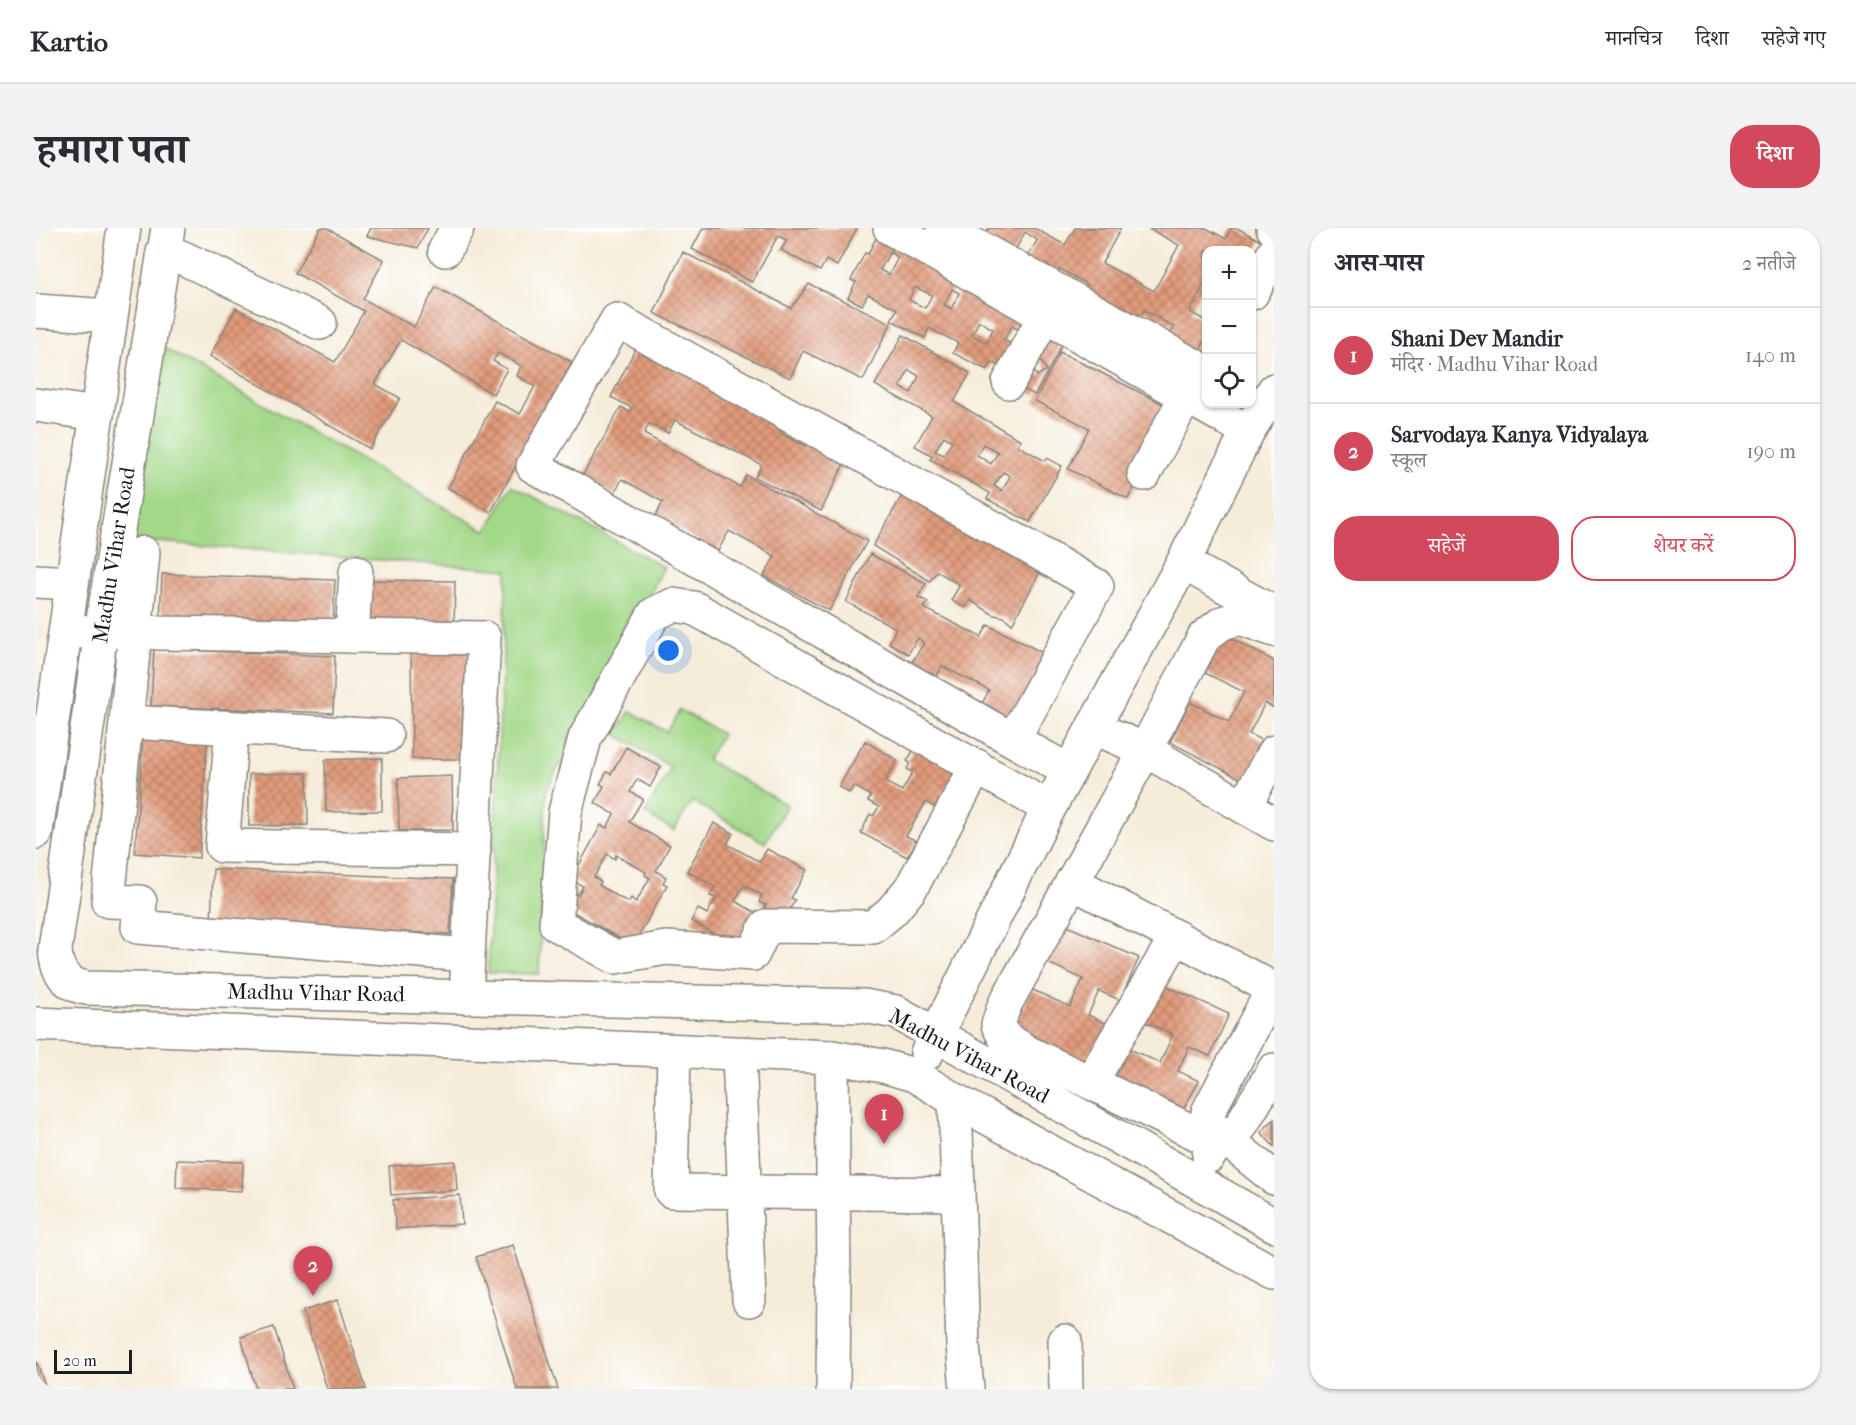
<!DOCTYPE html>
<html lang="hi">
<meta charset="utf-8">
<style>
:root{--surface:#fff;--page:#f2f2f3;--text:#2b2b33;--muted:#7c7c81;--line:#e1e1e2;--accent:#d1495b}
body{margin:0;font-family:"IM FELL French Canon","Noto Serif Devanagari",serif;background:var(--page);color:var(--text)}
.controls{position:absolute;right:18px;top:18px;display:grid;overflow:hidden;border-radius:12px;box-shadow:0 2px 4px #0004}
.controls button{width:54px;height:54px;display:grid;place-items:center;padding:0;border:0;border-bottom:2px solid var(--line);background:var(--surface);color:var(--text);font:30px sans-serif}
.scale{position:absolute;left:18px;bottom:15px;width:78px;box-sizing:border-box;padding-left:6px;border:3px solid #1c1c1c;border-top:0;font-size:16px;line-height:21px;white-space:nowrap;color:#1c1c1c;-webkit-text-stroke:4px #fff;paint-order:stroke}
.you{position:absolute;left:633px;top:423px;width:21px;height:21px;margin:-15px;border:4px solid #fff;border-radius:50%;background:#1a73e8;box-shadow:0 0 0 9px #1a73e833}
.badge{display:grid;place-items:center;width:39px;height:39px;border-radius:50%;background:var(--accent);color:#fff;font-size:20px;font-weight:700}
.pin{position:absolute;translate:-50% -50px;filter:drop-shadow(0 2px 3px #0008)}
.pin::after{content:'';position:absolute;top:32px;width:21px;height:18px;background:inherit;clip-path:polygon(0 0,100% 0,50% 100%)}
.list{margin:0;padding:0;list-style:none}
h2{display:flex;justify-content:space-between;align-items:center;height:78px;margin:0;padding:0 24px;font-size:26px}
h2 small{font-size:20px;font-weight:400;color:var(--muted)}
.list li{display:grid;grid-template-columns:39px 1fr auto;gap:18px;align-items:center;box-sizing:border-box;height:96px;padding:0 24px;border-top:2px solid var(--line)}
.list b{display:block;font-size:22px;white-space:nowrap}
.list p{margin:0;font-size:20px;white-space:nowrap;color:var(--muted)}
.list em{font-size:20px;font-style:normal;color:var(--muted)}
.actions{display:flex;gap:12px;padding:18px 24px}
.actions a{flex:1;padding:14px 0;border:2px solid var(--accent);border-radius:24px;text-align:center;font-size:21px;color:var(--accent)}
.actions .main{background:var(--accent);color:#fff}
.icon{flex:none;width:33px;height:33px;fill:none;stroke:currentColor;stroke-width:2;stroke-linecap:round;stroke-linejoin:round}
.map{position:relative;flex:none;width:1238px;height:1161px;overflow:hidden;border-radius:24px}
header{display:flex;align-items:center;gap:36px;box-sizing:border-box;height:84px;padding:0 30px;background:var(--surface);border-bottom:2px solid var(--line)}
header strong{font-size:28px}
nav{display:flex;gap:33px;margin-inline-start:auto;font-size:21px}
.intro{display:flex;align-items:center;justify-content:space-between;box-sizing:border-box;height:144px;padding:0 36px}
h1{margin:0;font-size:42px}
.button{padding:15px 27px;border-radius:24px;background:var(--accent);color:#fff;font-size:21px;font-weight:700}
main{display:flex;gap:36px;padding:0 36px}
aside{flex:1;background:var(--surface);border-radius:24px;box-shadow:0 2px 4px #0004}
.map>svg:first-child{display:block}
</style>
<header>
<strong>Kartio</strong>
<nav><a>मानचित्र</a><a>दिशा</a><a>सहेजे गए</a></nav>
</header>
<div class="intro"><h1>हमारा पता</h1><a class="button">दिशा</a></div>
<main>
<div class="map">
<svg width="1238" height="1161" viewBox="0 0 1238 1161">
<defs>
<pattern id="building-cross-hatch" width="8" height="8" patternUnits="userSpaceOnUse" patternTransform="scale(1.5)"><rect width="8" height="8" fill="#e29b7c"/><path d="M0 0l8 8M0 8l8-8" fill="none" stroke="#b67e65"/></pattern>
</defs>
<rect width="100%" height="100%" fill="#fff"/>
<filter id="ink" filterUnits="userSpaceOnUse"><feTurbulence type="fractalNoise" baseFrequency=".0167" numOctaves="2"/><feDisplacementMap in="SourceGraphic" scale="12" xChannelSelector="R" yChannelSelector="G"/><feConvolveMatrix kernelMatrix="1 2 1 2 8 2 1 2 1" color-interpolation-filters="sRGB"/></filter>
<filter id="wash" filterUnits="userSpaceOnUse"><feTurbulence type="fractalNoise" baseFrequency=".008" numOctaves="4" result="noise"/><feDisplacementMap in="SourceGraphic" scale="24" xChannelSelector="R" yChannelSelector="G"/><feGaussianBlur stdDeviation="1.35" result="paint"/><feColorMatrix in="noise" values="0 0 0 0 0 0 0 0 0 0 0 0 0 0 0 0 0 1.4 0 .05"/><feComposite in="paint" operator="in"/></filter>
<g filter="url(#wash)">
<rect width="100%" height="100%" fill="#f5edda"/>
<g fill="#a3d888" stroke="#607a52" stroke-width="1.5">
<path d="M126,119L450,303L476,257L628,339L510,563L503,746L452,745L471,342L96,312Z"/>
<path d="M644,482L686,506L671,532L751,577L729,615L656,573L638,603L609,586L635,539L580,507L594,483L631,504Z"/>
</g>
<g id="blocks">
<g fill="url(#building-cross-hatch)" fill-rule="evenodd">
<path d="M284,0H291L348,32L327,71L378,99L400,59L536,134L455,284L412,260L459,173L484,186L499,158L481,148L485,138L462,125L457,133L471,141L457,166L365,112L339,156L364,170L334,221L174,128L200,80L299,134L328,83L259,45Z"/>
<path d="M335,0H392L382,20L331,8Z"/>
<path d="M667,0H821L801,38L790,32L784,43L745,22L751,12L742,8L716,54L656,21Z"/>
<path d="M953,0H998L1029,17L1039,0H1085L1066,35L1118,63L1143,17L1112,0H1170L1190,11L1195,0H1201L1225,13L1216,30V22H1170V52L1154,84L1170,93V110L1158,134L1128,118L1138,99L1108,82L1100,96L1047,66L1052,57L1024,41L1015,56L986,40L1001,12L989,4L975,30L945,14Z"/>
<path d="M840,10L1030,109L999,167L979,157L984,149L956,134L951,142L917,125L922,115L893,100L889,110L855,92L861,81L832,66L826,77L812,70L820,54L815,52L829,25L832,26ZM854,24L862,29L853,47L844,42ZM879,59L896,67L889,80L873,72ZM916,61L923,65L915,81L908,77ZM943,93L957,101L950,115L936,107ZM976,98L984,102L976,117L968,112ZM1003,130L1011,142L1001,148L994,137Z"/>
<path d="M647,24L755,80L773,56L855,95L827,152L767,123L754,150L618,85Z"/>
<path d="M867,107L934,145L918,174L985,212L981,217L1009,233L1011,230L1026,238L994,294L951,271L954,265L894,231L897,228L879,218L896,188L839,157ZM873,142L883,148L875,165L864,159ZM908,208L916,213L908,227L899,223ZM947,216L962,224L955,236L941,227ZM967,244L974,248L966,263L958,258Z"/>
<path d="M605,110L741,191L744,205L770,218L776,205L812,228L785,283L719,249L726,237L639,192L632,205L613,196L608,206L704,259L710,247L831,313L793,383L728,348L739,328L693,303L682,323L619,289L627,274L586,251L578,266L546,249L585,179L594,184L596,180L575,169Z"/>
<path d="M1024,124L1137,181L1092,271L1032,241L1053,200L999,173Z"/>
<path d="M871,259L1008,337L976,396L968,389L958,387L934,372L929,380L915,372L924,357L901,343L894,353L837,318Z"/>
<path d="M834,326L890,355L882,369L892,374L888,380L945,409L952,397L1015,429L981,496L945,478L953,462L906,438L900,450L876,434L888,415L882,410L872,426L853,415L860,400L810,374Z"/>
<path d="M126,346L299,352L297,399L124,394Z"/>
<path d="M327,352L419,353L418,399L326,398Z"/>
<path d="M1189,407L1238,433V480L1229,475L1213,506L1229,514L1209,553L1134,514L1154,474L1193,494L1208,464L1169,445Z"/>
<path d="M375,420H433V531H376Z"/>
<path d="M118,421L299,428L297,485L115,478Z"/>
<path d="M107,510L171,514L163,630L99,625Z"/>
<path d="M829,513L861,532L849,554L866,563L877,544L871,541L874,535L871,533L880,518L924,543L901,581L890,574L870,608L881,613L871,629L825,605L834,586L837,588L843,579L832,573L835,568L818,558L813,565L803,559Z"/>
<path d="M590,519L625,539L614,559L601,551L594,564L607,571L593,594L634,617L620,643L630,649L627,655L631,657L597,718L527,678L536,663L542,667L547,658L535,652L565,597L571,600L578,586L559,575L568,558L564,556L571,544L575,546ZM571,626L579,631L580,627L610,644L609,647L614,650L600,674L595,670L593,674L584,670L563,657L565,654L558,649Z"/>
<path d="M346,530V583L290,584L289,532Z"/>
<path d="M271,545L272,597L213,598V546Z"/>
<path d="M416,548L417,602L363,603L362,550Z"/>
<path d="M678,595L697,605L691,616L724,634L731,621L771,642L755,670L759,672L751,686L744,688L728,679L730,677L723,674L726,667L708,657L699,673L722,686L703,720L655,693L662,681L671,686L680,670L674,668L679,659L651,643Z"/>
<path d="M177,641L417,651L414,706L175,697Z"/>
<path d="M1029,697L1103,730L1084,772L1063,763L1052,787L1073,797L1054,838L976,803L995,761L1034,779L1047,751L1012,735Z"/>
<path d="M1120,753L1193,786L1174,828L1153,819L1142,843L1163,853L1140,894L1063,854L1085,817L1124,835L1137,806L1102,791Z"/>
<path d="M1238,891V919L1225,904Z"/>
<path d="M141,932L207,934L206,963L140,960Z"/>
<path d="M419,933L421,962L355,967L353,938Z"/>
<path d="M424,967L426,996L360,1001L357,972Z"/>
<path d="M477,1017L522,1161H481L440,1029Z"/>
<path d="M302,1072L330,1161H291L267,1083Z"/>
<path d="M238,1099L257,1161H220L205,1109Z"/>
<path d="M0,1132L10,1161H0Z"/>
</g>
</g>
</g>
<g filter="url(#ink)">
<use href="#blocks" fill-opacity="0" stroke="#88847b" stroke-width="1.5"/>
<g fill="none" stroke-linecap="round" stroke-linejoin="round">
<g stroke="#88847b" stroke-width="36">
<g id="minor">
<path d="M132,0L65,404L19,721C20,742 29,757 51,760L828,778L860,784L1238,997"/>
<path d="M854,0L1212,203"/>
<path d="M907,0L1170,144"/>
<path d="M1237,0H1238"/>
<path d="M409,22L421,0"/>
<path d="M127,24L145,29L284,95"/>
<path d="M1216,65L1238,25"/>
<path d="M0,83L74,88"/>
<path d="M973,154L1009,87"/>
<path d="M0,177L61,186"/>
<path d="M1108,246L1151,167"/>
<path d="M107,325L72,673L104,674L102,699L431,727"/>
<path d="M1147,335L1238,385"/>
<path d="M0,353L36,355"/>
<path d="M30,404L99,403L124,405L448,410L430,769"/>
<path d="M316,408L320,344"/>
<path d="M91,494L350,508"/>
<path d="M1057,499L1109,522L1168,409L1186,395L1204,390L1238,402"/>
<path d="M196,500L186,618L438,622"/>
<path d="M977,512L1061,358L989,317L581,92L497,238L977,512L1033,543"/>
<path d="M941,538L875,660L856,683L837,699L730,698L717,726L630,720L579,729L520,696L529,584L549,510L618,386L637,377L658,380L1013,580"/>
<path d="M1208,579L1238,524"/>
<path d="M0,604L88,0"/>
<path d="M1036,654L1238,761"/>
<path d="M0,796L796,829L847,838L878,847L919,872L1238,1045"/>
<path d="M638,823L635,963L921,966"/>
<path d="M891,825L1013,580L1147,335L1212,203L1238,162"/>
<path d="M703,826L713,1072"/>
<path d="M796,829L798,1050L797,1161"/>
<path d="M1055,854L1140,709"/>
<path d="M919,872L927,1117L931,1161"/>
<path d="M1190,911L1238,950"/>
<path d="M1176,913L991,824L969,810L962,797L968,778L1109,522L1238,596"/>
<path d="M1177,921L1204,899L1238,842"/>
<path d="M1173,928L1177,921L1172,884L1237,761"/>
<path d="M1029,1113L1030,1161"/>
</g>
</g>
<use href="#minor" stroke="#fff" stroke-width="33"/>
</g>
</g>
<g text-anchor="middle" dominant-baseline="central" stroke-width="5" stroke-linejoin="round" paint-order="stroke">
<g font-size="22" fill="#1c1c1c" stroke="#fff">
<text transform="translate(78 327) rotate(-81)">Madhu Vihar Road</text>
<text transform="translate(280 765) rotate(1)">Madhu Vihar Road</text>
<text transform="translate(933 828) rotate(28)">Madhu Vihar Road</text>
</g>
</g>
</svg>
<div class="controls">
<button>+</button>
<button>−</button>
<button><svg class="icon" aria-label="locate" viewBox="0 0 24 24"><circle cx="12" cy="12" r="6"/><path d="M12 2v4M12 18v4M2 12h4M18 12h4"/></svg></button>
</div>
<div class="scale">20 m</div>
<div class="you"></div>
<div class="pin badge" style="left:848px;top:916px">1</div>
<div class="pin badge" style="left:277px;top:1068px">2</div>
</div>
<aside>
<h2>आस-पास<small>2 नतीजे</small></h2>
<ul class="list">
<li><span class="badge">1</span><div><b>Shani Dev Mandir</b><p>मंदिर · Madhu Vihar Road</p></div><em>140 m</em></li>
<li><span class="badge">2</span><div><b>Sarvodaya Kanya Vidyalaya</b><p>स्कूल</p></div><em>190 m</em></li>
</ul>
<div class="actions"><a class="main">सहेजें</a><a>शेयर करें</a></div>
</aside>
</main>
